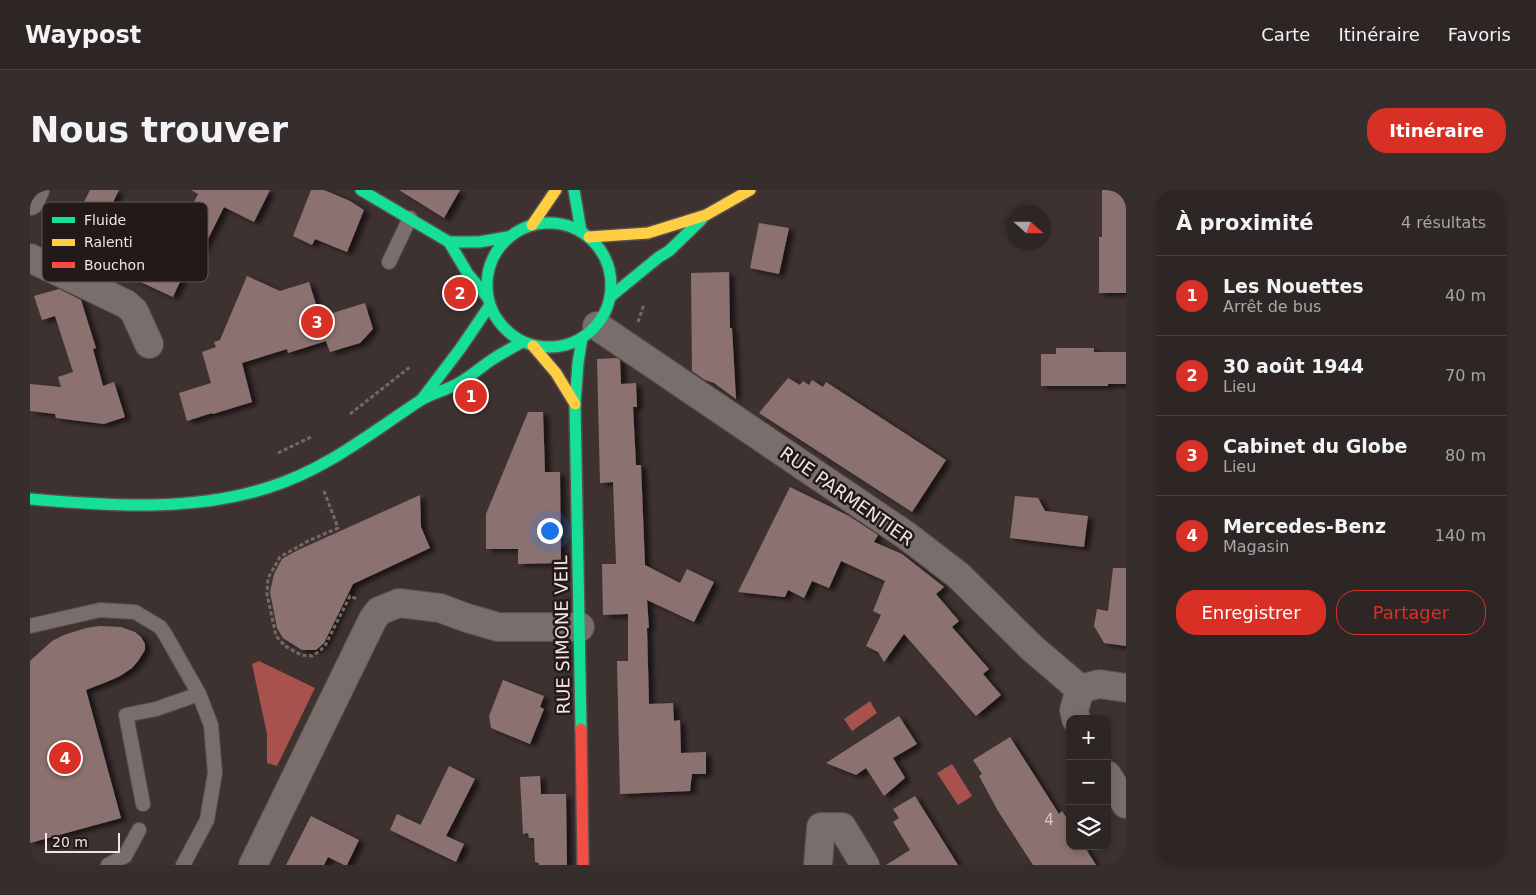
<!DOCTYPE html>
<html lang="fr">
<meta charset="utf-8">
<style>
:root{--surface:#2e2625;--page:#362e2d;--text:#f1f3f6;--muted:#a7a5a7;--line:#494342;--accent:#d93025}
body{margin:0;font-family:"DejaVu Sans",sans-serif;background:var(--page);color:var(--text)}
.controls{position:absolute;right:15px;bottom:15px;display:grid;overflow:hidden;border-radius:10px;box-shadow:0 2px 8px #0003}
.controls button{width:45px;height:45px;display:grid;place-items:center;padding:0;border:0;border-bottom:1px solid var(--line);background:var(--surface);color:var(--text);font:25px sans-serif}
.compass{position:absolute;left:976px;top:15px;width:45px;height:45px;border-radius:50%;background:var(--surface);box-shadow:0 2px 8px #0003;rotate:111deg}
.scale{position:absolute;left:15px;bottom:12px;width:75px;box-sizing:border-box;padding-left:5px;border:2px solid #f3e3e2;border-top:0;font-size:14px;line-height:18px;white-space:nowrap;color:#f3e3e2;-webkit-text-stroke:4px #231918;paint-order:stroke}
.you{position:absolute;left:519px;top:340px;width:18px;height:18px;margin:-12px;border:4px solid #fff;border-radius:50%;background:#1a73e8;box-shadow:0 0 0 8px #1a73e833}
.badge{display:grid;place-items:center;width:32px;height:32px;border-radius:50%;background:var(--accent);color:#fff;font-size:16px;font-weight:700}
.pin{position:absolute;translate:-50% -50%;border:2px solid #fff;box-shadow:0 1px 5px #0006}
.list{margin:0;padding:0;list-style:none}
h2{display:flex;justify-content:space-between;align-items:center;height:65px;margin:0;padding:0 20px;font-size:21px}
h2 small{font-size:16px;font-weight:400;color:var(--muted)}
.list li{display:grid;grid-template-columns:32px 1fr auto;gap:15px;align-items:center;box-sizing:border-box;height:80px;padding:0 20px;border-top:1px solid var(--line)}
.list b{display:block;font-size:19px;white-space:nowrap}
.list p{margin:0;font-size:16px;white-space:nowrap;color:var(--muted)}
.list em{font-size:16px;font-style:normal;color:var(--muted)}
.actions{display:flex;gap:10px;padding:15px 20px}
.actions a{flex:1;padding:11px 0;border:1px solid var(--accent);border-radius:20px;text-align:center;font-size:18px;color:var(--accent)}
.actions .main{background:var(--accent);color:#fff}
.icon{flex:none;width:28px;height:28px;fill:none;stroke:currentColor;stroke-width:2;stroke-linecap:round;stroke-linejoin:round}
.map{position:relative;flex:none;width:1096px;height:675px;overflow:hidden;border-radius:20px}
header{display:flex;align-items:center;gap:30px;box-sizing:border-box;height:70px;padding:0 25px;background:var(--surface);border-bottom:1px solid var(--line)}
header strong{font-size:24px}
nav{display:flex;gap:28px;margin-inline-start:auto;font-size:18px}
.intro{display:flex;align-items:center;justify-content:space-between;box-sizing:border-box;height:120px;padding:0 30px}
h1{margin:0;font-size:35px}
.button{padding:12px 22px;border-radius:20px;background:var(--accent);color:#fff;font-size:18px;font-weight:700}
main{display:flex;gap:30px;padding:0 30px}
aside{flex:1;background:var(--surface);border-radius:20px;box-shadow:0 2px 8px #0003}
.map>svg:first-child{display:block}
</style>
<header>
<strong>Waypost</strong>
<nav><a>Carte</a><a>Itinéraire</a><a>Favoris</a></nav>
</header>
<div class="intro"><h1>Nous trouver</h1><a class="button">Itinéraire</a></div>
<main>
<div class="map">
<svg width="1096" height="675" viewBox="0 0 1096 675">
<defs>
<filter id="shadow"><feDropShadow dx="5.5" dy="3" stdDeviation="2.5" flood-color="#0009"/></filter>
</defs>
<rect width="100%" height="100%" fill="#3e3231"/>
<g fill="#a8524d">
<path d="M229,471L285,498L247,576L237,573V544L222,474Z"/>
<path d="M840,511L847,523L822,541L814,529Z"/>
<path d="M922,574L942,606L928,615L907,583Z"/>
</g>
<g fill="#8b7270" filter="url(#shadow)">
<path d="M60,0H89L69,41L154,83L143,107L104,89L105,87L60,65L54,77L28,64Z"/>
<path d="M161,0H240L224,32L194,17L166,73L145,52L168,4Z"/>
<path d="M281,0H294L320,11L334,20L317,62L285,49L282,55L263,46Z"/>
<path d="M369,0H430L414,28Z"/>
<path d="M1072,0H1096V103H1069V47H1072Z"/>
<path d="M729,33L759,38L749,84L720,78Z"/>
<path d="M699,82L700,138H702L706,209L684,193L675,190L662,181L661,83Z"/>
<path d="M217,86L250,101L279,92L290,127L335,113L343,139L330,153L300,162L296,151L258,163L257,159L212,173L222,212L183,224L182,223L157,231L149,203L181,193L172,162L186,157L184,152L190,150Z"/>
<path d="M29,99L51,110L66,158L63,159L73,196L84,192L95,227L74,234L26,228L25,224L0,221V194L31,197L28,187L43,182L25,126L12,130L4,106Z"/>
<path d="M1026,158H1064V162H1096V194H1078V196H1011V164H1026Z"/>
<path d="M587,168L590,170L591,194L606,193L607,217H603L606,275H611L615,375L650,393L657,379L684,392L664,432L617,410L619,438H617L619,514L643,513L644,531L650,530L651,563L676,562V584H662L660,601L590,604L587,471H598V424L573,425L572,374H586L583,292L570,293L567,169Z"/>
<path d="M758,188L770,195L773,191L779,195L782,190L793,197L796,192L916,270L882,322L729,223Z"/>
<path d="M498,222H513L515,282H530L531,373L488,374V359H456V324Z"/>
<path d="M760,297L819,326L848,345L844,352L872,364L914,397L906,404L929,431L922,437L959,479L953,484L971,505L946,526L874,444L854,472L848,462L836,456L851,425L843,421L855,391L811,371L799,398L782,391L774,408L758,400L755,407L708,402Z"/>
<path d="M390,305L391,337L400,358L323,394L294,453L286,460H272L253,448L247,438L240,402L244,384L252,369L266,361Z"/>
<path d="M985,306L1008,308L1015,321L1058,326L1054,357L980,348Z"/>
<path d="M1083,378H1096V456L1074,453L1064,436L1067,419L1078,421Z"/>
<path d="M70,436L91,437L105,442L111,447L115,454V460L108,471L102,478L90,486L79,491L56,500L91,628L0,653V471L22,451L34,445L56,438Z"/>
<path d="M473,490L514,506L510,517L514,519L500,554L461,538L459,526Z"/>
<path d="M869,526L887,554L863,568L874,586L875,588L854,606L836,578L826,585L796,573Z"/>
<path d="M980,547L1029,624L1032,621L1040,633V656H1054L1066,675H1003L968,621L949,586L952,584L943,570Z"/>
<path d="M419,576L445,589L416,646L434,654L426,672L360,640L367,624L391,635V634Z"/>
<path d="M510,586L511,604H536L537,675H509V673L505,672L504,648H499L498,643L493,644L490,587Z"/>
<path d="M885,606L928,675H856L880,660L863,632L869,628L863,619Z"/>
<path d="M281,626L329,650L317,675H314L298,667L294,675H256Z"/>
</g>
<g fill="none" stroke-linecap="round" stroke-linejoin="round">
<g stroke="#5a4f4f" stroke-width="16">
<g id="lane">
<path d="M359,72L380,28"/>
<path d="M0,436L70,420L105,422L130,437L135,444L169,504L181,535L185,583L177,630L153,675"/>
<path d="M113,614L96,525L126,519L169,504"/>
<path d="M78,675L95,666L109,640"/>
</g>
</g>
<g stroke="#5a4f4f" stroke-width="30">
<g id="street">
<path d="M0,11L5,0"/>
<path d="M0,68L96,114L104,121L119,154"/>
<path d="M567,136L877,346L928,385L1002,458L1050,499"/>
<path d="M1050,499L1069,494L1096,498"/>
<path d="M1046,529L1044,520L1050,499"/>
<path d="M1077,585L1096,614"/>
<path d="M223,675L343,429L349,421L369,413L410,418L437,428L468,437H550"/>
<path d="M788,675L791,637H812L835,675"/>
</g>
</g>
<g stroke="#5a4f4f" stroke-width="14">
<g id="fast">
<path d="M331,0L419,52L438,84L458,108"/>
<path d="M544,0L551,41"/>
<circle cx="519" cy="95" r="62"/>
<path d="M419,52H449L478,47"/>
<path d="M580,107L629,67L639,61L672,29"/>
<path d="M392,209L430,159L460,115"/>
<path d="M0,309C80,316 163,322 240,297C297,279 342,242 391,210C402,203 417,200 429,193C441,186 451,177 463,169C472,163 482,158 492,152"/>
<path d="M551,539L545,214L548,173L552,148"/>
</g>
</g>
<g stroke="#5a4f4f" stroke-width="14">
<g id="slow">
<path d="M502,35L526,0"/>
<path d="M559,47L618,43L676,25L720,0"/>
<path d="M503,156L526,183L545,214"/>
</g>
</g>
<g stroke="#5a4f4f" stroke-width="14">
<path id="jam" d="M551,539L553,675"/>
</g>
<g stroke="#736968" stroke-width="3" stroke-dasharray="4 2.5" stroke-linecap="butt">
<path d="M608,132L614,114"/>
<path d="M320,224L380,177"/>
<path d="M248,263L281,247"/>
<path d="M294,301L308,338L278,351L250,367L238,388L237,404L246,446L255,456L271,465L282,466L290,461L296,454L320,406L327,409"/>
</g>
<use href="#lane" stroke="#7a6e6d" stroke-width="14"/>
<use href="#street" stroke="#7a6e6d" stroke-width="28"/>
<use href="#fast" stroke="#16e098" stroke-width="11"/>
<use href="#slow" stroke="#ffcf43" stroke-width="11"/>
<use href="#jam" stroke="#f24e42" stroke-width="11"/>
</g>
<g text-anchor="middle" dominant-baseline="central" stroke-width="5" stroke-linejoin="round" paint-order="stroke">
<g font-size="15" fill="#d9c7c6">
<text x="1019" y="630">4</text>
</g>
<g font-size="18" fill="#f3e3e2" stroke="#231918">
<text transform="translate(817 306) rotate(35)">RUE PARMENTIER</text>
<text transform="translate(532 445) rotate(-91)">RUE SIMONE VEIL</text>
</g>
</g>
<rect x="12" y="12" width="166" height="80" rx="8" fill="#231918" stroke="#615655" stroke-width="1"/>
<rect x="22" y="27" width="23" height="6" fill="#16e098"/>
<rect x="22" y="49" width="23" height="7" fill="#ffcf43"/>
<rect x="22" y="72" width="23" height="6" fill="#f24e42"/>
<g font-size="14" fill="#f3e3e2">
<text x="54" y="35">Fluide</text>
<text x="54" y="57">Ralenti</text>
<text x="54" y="80">Bouchon</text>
</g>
</svg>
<div class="controls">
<button>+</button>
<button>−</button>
<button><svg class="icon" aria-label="layers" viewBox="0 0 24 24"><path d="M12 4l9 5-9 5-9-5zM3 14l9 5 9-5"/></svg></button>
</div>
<svg class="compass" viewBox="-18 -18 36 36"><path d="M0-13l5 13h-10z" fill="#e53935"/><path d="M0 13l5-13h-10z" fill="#a7a5a7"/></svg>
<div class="scale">20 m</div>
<div class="you"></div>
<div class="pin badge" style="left:441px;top:206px">1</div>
<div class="pin badge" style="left:430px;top:103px">2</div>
<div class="pin badge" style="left:287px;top:132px">3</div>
<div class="pin badge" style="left:35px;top:568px">4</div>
</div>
<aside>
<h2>À proximité<small>4 résultats</small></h2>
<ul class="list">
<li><span class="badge">1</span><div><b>Les Nouettes</b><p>Arrêt de bus</p></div><em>40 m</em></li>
<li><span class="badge">2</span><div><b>30 août 1944</b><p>Lieu</p></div><em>70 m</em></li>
<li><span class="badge">3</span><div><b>Cabinet du Globe</b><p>Lieu</p></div><em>80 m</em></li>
<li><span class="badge">4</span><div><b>Mercedes-Benz</b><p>Magasin</p></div><em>140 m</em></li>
</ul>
<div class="actions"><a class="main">Enregistrer</a><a>Partager</a></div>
</aside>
</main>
